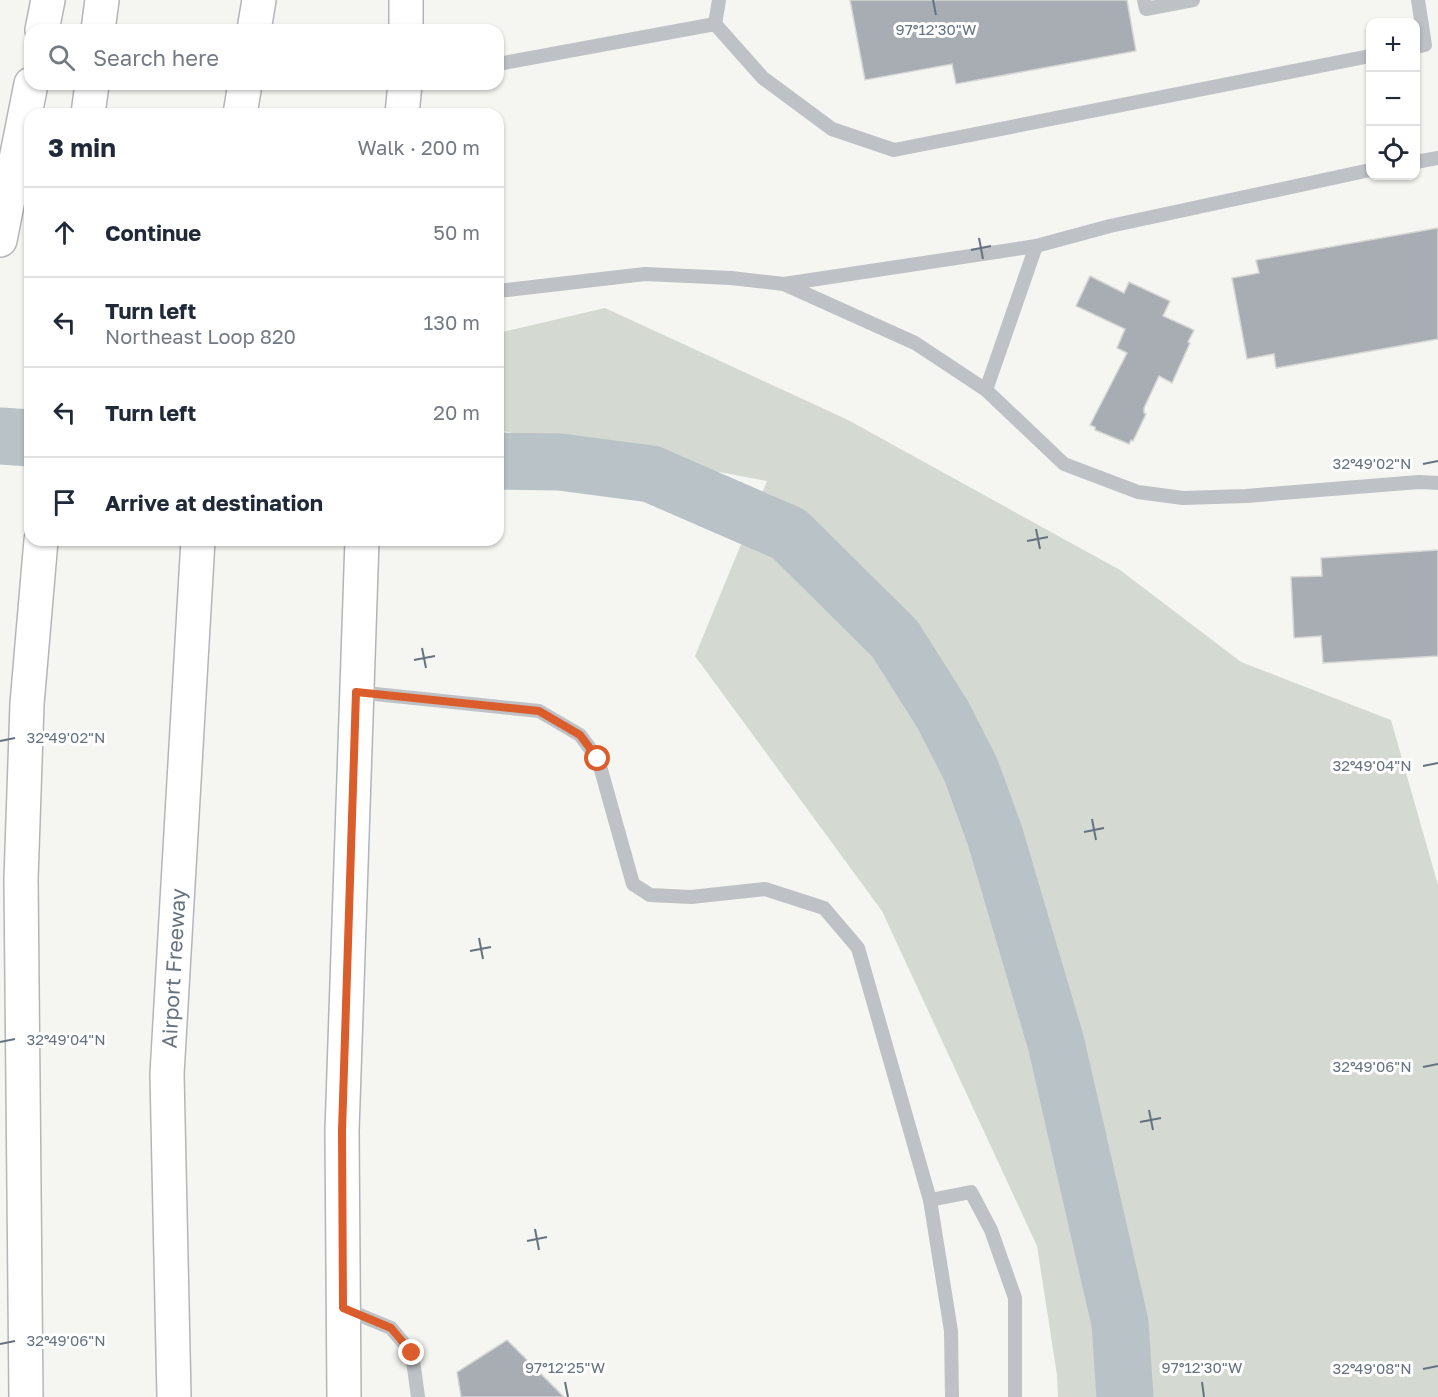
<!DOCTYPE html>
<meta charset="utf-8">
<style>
:root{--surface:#fff;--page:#f2f2f3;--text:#1f2937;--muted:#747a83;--line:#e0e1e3}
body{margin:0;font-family:"Golos Text",sans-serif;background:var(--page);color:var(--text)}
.controls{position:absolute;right:18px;top:18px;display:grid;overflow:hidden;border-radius:12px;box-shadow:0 2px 4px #0004}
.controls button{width:54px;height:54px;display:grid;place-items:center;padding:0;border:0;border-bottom:2px solid var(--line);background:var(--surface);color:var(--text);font:30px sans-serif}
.stop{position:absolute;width:18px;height:18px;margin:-14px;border:4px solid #db5d2b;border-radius:50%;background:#fff}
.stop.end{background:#db5d2b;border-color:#fff;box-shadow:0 2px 6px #0008}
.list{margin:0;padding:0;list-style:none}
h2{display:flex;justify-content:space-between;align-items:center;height:78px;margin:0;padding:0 24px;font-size:26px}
h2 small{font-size:20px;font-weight:400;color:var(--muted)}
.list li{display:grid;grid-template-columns:39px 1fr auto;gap:18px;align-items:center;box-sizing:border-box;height:90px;padding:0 24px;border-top:2px solid var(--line)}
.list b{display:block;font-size:22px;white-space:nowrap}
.list p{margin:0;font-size:20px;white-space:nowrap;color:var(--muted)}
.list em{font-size:20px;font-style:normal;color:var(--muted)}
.icon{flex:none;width:33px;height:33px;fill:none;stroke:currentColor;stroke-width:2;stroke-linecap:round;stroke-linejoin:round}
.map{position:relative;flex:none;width:1438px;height:1397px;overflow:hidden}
.search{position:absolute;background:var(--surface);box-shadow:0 2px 4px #0004;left:24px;top:24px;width:480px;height:66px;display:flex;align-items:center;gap:15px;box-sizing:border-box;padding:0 21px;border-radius:18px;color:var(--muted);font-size:22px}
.panel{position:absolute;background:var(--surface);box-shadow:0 2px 4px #0004;left:24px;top:108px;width:480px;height:438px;border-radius:18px}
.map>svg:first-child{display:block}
</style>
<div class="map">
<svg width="1438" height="1397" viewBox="0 0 1438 1397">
<rect width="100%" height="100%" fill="#f5f5f1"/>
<path fill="#d4dad1" d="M605,308L848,420L1120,570L1241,662L1391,720L1438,885V1397H1058L1057,1375L1037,1246L882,911L695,656L767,481L498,430V333Z"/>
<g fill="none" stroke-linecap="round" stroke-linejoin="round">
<g stroke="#b8c2c7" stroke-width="57">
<path d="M0,436L30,438"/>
<path d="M498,461L560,462L651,474L789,534L895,639L943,715L971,770L995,836L1056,1043L1120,1323L1125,1397"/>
</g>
</g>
<g fill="#a7adb3" stroke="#d6d6d4" stroke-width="1.5">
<path d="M850,0H1127L1136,51L956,84L952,64L865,80Z"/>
<path d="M1438,228V339L1276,368L1274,354L1247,359L1232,278L1259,273L1256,260Z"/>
<path d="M1090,276L1124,293L1129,282L1170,301L1163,316L1194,330L1188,342L1190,343L1172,383L1159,376L1144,408V413L1146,414L1133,441L1131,440L1129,444L1095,430V427L1090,425L1127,353L1117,348L1125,329L1076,306Z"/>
<path d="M1438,550V656L1323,663L1321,636L1294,638L1291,577L1322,576L1321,558Z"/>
<path d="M507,1340L564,1397H461L457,1372Z"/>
</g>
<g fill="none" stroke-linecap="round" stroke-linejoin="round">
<g stroke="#b0b5ba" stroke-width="36">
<g id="secondary">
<path d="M406,30V0"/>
<path d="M402,114L405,84"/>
<path d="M344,1397L342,1131L362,540"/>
</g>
</g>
<g stroke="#b3b6b9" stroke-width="36">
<g id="highway">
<path d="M42,30L48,0"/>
<path d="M98,30L102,0"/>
<path d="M254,30L259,0"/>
<path d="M88,114L92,84"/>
<path d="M240,114L245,84"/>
<path d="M0,240L31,84"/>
<path d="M26,1397L21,879L27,704L41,540"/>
<path id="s1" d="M174,1397L167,1074L198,540"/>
</g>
</g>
<g stroke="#bec1c5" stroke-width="14">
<path d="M1144,0L1146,9L1193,0"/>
<path d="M715,24L763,78L832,129L894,150L1370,56"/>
<path d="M1416,47L1425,45L1418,0"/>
<path d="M498,64L715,24L719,0"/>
<path d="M1416,162L1438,158"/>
<path d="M784,284L1036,246L1110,226L1370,170"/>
<path d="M498,291L645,274L731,278L784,284L915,343L986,390L1064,464L1138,492L1183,498L1246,496L1419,482L1438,483"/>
<path d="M986,390L1036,246"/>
<path d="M356,692L539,711L580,735L598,759L633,884L650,895L691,897L765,889L824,908L858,948L930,1200L951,1331L952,1397"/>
<path d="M930,1200L971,1192L991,1230L1015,1298V1397"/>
<path d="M345,1309L391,1328L412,1353L418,1397"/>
</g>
<use href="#secondary" stroke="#fff" stroke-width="33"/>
<use href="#highway" stroke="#fff" stroke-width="33"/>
</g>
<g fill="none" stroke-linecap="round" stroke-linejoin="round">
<path stroke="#db5d2b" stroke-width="8" d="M412,1353L391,1328L343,1308L342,1131L356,692L539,711L580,735L598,759"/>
</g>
<path fill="none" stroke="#657381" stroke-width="2" d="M933,0L936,15M979,238L983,259M971,250L991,246M1423,464L1438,461M1036,529L1040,549M1027,541L1048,537M422,648L426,668M414,660L435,656M0,741L15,738M1423,766L1438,763M1092,819L1096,840M1084,832L1104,828M479,938L483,959M470,951L491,947M0,1042L15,1039M1423,1067L1438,1064M1149,1110L1153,1130M1140,1122L1161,1118M535,1229L539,1250M527,1241L547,1237M0,1344L15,1341M1423,1369L1438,1366M565,1382L568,1397M1202,1382L1204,1397"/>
<g text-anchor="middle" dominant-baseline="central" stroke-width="6" stroke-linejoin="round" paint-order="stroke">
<g font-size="21" fill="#657381" stroke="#fff">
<text stroke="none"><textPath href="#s1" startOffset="429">Airport Freeway</textPath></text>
</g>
</g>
<g font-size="15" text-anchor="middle" fill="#657381" stroke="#fff" stroke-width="6" stroke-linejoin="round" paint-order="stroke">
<text x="936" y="35">97°12'30"W</text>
<text x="1372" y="469">32°49'02"N</text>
<text x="66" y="743">32°49'02"N</text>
<text x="1372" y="771">32°49'04"N</text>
<text x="66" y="1045">32°49'04"N</text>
<text x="1372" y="1072">32°49'06"N</text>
<text x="66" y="1346">32°49'06"N</text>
<text x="565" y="1373">97°12'25"W</text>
<text x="1202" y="1373">97°12'30"W</text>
<text x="1372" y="1374">32°49'08"N</text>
</g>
</svg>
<div class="controls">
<button>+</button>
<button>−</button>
<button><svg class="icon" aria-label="locate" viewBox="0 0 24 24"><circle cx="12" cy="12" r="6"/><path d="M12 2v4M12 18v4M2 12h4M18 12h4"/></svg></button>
</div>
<div class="stop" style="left:598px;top:759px"></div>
<div class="stop end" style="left:412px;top:1353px"></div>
<div class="search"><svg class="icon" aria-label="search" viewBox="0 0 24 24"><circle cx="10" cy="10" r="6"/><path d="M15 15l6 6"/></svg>Search here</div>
<section class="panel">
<h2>3 min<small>Walk · 200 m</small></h2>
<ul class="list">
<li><svg class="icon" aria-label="ahead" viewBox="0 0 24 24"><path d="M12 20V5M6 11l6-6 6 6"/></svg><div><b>Continue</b></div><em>50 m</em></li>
<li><svg class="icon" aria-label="left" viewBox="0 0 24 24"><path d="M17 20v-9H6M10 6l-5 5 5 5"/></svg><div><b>Turn left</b><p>Northeast Loop 820</p></div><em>130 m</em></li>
<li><svg class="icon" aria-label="left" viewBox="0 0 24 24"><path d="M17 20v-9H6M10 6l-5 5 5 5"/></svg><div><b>Turn left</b></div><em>20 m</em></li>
<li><svg class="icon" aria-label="arrive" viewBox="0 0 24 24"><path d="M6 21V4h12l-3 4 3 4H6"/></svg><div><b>Arrive at destination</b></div></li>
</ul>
</section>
</div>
